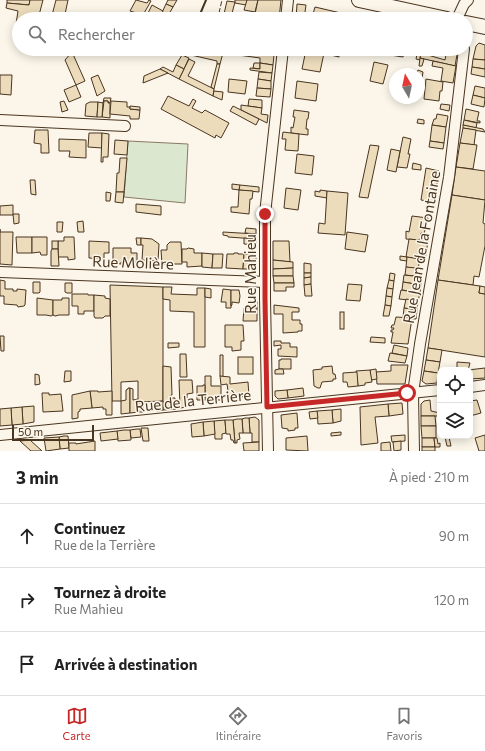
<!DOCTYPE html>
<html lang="fr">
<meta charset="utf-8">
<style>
:root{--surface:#fff;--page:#f6f6f6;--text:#222;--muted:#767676;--line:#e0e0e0;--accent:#c62828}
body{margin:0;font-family:Commissioner,sans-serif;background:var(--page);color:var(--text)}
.controls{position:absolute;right:12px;bottom:12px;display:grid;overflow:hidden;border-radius:8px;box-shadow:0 2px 10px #0003}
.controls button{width:36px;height:36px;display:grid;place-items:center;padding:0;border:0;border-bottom:1px solid var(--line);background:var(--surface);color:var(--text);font:20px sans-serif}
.compass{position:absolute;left:389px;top:68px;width:36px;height:36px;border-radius:50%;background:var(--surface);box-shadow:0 2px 10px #0003;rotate:351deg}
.scale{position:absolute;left:12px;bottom:10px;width:82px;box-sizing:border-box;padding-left:4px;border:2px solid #4a3520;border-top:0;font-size:11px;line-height:14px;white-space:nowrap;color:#4a3520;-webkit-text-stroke:3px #fbf6e9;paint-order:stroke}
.stop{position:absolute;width:12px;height:12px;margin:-9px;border:3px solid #c62828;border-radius:50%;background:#fff}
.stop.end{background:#c62828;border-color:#fff;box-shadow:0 1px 4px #0008}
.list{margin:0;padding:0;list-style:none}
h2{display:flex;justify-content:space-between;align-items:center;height:52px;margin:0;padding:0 16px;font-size:17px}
h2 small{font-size:13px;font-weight:400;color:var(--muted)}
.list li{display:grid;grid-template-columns:26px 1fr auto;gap:12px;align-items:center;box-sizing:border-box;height:64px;padding:0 16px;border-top:1px solid var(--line)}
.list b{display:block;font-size:15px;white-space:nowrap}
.list p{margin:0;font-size:13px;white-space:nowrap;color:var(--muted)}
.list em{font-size:13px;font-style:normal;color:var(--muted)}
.icon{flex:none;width:22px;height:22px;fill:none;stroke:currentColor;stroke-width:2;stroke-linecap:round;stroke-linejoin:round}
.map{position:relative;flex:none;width:485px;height:451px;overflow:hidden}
.search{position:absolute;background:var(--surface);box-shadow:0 2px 10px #0003;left:12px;right:12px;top:12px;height:44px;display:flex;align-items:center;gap:10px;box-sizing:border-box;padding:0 14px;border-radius:22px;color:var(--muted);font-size:15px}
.sheet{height:244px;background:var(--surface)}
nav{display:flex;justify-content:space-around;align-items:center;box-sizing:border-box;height:56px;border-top:1px solid var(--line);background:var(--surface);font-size:11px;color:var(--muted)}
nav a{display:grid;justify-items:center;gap:2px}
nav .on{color:var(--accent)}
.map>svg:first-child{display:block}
</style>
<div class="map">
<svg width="485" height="451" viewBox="0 0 485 451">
<rect width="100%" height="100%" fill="#fbf6e9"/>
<path fill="#dce7d0" stroke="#887966" d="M128,141L188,144L185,203L124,197Z"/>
<g fill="#ecdcbc" stroke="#4a3520">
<path d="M7,0H30L29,5L7,3Z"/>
<path d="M30,0H43L38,19H19V24H16L18,11L6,8L7,3L29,5Z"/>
<path d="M56,0H68L64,19H51Z"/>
<path d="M136,0L147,3L149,0L151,1L143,15L130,11Z"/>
<path d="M168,0H177L173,7L166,4Z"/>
<path d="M235,0H247L246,5L235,3Z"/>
<path d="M247,0H258L255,12L244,10Z"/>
<path d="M258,0H281L279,19L255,14Z"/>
<path d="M227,1L235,2L231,17L219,14V13L224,14Z"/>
<path d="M166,4L173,7L166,19H159Z"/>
<path d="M297,4L306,5L304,19H296Z"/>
<path d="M152,5L163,11L159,18L148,13Z"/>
<path d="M315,7L345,14L344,19H315L313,14Z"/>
<path d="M345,14L368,19H344Z"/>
<path d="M479,43L485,45V60L473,59L476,46Z"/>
<path d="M32,49H58V52Z"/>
<path d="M192,49H224L220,64H217V61L191,55Z"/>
<path d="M261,49H275L274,55L261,53Z"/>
<path d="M319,49H340L339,57L318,52Z"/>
<path d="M369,49H377L376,53L368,52Z"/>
<path d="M391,49H405L403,57L390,55Z"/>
<path d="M418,49H422L420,60L416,59Z"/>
<path d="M447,49H458L455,66L420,58L421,53L445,60Z"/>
<path d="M41,50L49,51L48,54L40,53Z"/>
<path d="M306,50L324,53L320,72L302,69Z"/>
<path d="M239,51L274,55L273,65L260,63V58L238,55Z"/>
<path d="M72,52L85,81L76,85L65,60Z"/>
<path d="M182,55L189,58L184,69L176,65Z"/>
<path d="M420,58L424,59L422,66H419Z"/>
<path d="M189,59L195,62L188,76L214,89L213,96L179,79Z"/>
<path d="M473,59L485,60V69L472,67Z"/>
<path d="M433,61L456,66L453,83L441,81L443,68L432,66Z"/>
<path d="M374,62L388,65L383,84L370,81Z"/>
<path d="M254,63H260V69L253,68Z"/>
<path d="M260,63L273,65L272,73L250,70V68L260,69Z"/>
<path d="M217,64H220L214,89L211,87Z"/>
<path d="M176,65L184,69L179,79L160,69L163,67L173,72Z"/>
<path d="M472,67L485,69V77L471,74Z"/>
<path d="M160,69L168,73L143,83L144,76Z"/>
<path d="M418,70L423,72L422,79L419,78V74H417Z"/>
<path d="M259,72L272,73L271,81L258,79Z"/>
<path d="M0,75H12L11,95L0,94Z"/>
<path d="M98,75L105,91L97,96L91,78Z"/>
<path d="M229,79L247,81L245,94L228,92Z"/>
<path d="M258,79L271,81V89L257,88Z"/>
<path d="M426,79L443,82L442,91H440L439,101L424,99Z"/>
<path d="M297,81L318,84L316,101L295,98Z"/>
<path d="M76,85L81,97L69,102L64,90Z"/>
<path d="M475,86L485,88V98L473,95Z"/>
<path d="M257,88L271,89L270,97L256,96Z"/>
<path d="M214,91L223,92L222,100L213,96Z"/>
<path d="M473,95L485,98L484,107L471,104Z"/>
<path d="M168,96L189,106L193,99L196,101L192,108L202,113L205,110L229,123L221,138L216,135L215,138L161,109Z"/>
<path d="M104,98H111L110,103H108V101H104L103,103Z"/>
<path d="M249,99L262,100V108L248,106Z"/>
<path d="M64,101L68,110L62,112L60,102Z"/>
<path d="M104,101H108V103H110V118L102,117Z"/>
<path d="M111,101L127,102V107H130V109L140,110L139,119H130V116L110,114Z"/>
<path d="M90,102H98L97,117L85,116L86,104Z"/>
<path d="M98,102L103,103L102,117H97Z"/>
<path d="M441,104L450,105L449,111L440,109Z"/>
<path d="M241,105L262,108L261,114L268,115L267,123L241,110Z"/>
<path d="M130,106L140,107V110L130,109Z"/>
<path d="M233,106L259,119L256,125L230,111Z"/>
<path d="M466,109L479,112L477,121H480V123L464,120Z"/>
<path d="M294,110L309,112L308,119H307L306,129H308V135L291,133V127L293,128L295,117H293Z"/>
<path d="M437,114L448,116L446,127L432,125L434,119H436Z"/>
<path d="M418,119L424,120V124L417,123Z"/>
<path d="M464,120L477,123L476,128L463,125Z"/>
<path d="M432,125L446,127L444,143L430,141Z"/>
<path d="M463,125L483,129L485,132L463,128Z"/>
<path d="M463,128L476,130L474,145L460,143Z"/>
<path d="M35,130H48L49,153H41V144L34,143Z"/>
<path d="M283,132L299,134L298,151L285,150L286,139H282Z"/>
<path d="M89,133H102V148L88,147Z"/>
<path d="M102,133L109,134L108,157H103V162H101Z"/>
<path d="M403,137L411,139L408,154H410L407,168L397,167Z"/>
<path d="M59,139L86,140V158L69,157L70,151H59Z"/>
<path d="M115,140L128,141L127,155L114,154Z"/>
<path d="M430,141L444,143L443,149L429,147Z"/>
<path d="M460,143L477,145L473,169L456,167Z"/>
<path d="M370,145L379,146L368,198L359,197Z"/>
<path d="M391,149L400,151L396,172L387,170Z"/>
<path d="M297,154L314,156L312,175L295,173Z"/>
<path d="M120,158H127L124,192H116L117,173H119Z"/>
<path d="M413,163L421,165V170L412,169Z"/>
<path d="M456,167L485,171V200L452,195Z"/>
<path d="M426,168L439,171L434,202L421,200Z"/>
<path d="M30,180H35L36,195L31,194Z"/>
<path d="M232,184L240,185L239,190L232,189Z"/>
<path d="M240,185L259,187V192L239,190Z"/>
<path d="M286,188L301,190L298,210L284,208Z"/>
<path d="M239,190L253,191L252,199H250L249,214L231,212V207H238Z"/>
<path d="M320,190L327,191V198L315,196V191L320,192Z"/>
<path d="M327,191L348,193L345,235L318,233L319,223L325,224Z"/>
<path d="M106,192L111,193L110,201H106Z"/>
<path d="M116,192H124L123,203L115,202Z"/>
<path d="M452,195L485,200L483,223L485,224V246L479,277L474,276L473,285L438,280Z"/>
<path d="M136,204L161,206V215L136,212Z"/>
<path d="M13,205V215H0V206Z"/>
<path d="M13,214H19V223L14,224Z"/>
<path d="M412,216L428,218L424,234L421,233L420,240L406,239V231L409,232Z"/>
<path d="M83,221L84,232H78L77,222Z"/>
<path d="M57,222H63L62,232H57Z"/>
<path d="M246,228L256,229V234L245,233Z"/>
<path d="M0,229V232H13L12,265L0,264Z"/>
<path d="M223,232L256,234V239L228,237V236L223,235Z"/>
<path d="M347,232L368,235L365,252L345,249Z"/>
<path d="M16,237H32V253H17Z"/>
<path d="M32,237H47V255H41L40,252L32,253Z"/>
<path d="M64,237H74L75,259L68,260V257H58V241H64Z"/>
<path d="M136,238H141V245H137Z"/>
<path d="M141,238L152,239L159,244L158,261L142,260L143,245H141Z"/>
<path d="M244,238L256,239V245L244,244Z"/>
<path d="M409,239L428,241L425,260L406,257Z"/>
<rect x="52" y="241" width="6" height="8"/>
<path d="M89,241L109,242V253H104V259L89,258Z"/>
<path d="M273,241H289L290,262L273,260Z"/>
<path d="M170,242H181L182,264H162L161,250H167V245Z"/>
<path d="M113,248H131V253H137V262H121V264L113,263Z"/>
<path d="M188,248L194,249V253H202V266L187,267V262H182V249H187Z"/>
<path d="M52,249H58L59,266H51V251Z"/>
<path d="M202,253L213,254L212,268L202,267Z"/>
<path d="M234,253H238V254H244L243,269L226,268L227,254H234Z"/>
<path d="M213,254H223L222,268H212Z"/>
<path d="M244,254L256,255V269H243Z"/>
<path d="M400,256L407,257V261L400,260Z"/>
<path d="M407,257L420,259L418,269L406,267Z"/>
<path d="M273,260L293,262V268L273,269Z"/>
<path d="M304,263L311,264V273H304Z"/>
<path d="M406,267L416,268L415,276L405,275Z"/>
<path d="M293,268V276H273V269Z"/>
<path d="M304,273H311V277L304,278Z"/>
<path d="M390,273L395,274L394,281L389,280Z"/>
<path d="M404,275L422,277L421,285L403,282Z"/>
<path d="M273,276H293L294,283H274Z"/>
<path d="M311,277V284L304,285V278Z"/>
<path d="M0,280L5,281V289H13V291H17V289L26,290L25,305L24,306L18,307L17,305L4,304V296H0Z"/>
<path d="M389,280L394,281L393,289L387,288Z"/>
<path d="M438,280L480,286L479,293L485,294V357L428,348Z"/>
<path d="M33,282H40V292L39,293H33Z"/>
<path d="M403,282L421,285L420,293L402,290Z"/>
<path d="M65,283H72V293H67L65,292Z"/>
<path d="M274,283H294V287H286V291H274Z"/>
<path d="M311,284L312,296H305L304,285Z"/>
<path d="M348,284L362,285L360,301L346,300Z"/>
<path d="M110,285L163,287V401L138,402V381L121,382V401H112Z"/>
<path d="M480,286L485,287V294L479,293Z"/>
<path d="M163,287H172L171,294L197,295V288H205V347H194V312L170,311V300L163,299Z"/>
<path d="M205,288L211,289V298L205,297Z"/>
<path d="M387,288L393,289L392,297L386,296Z"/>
<path d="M223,289L231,290V308H226V302H221Z"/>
<path d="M231,290H239L240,296L239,303L232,302V305L231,306Z"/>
<path d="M401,290L420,293L418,301L399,299Z"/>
<path d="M72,294H88V295H94V311H84V314H78V306H72Z"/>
<path d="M94,295L105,296V298L110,299V316H105L103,318H95L94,316Z"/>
<path d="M386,296L392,297L391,306L385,305Z"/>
<path d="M37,298L53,300V315L51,316L46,315H37Z"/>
<path d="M62,298H69V315H59L55,316L53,315V300H62Z"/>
<path d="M406,299L418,301L417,310L404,308Z"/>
<rect x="248" y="302" width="9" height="6"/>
<path d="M274,305L299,308V312H292V320H300V324H302V331H298V332L283,333V314H274Z"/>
<path d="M385,305L391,306L389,316H383Z"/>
<path d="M244,308H257V321H243Z"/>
<path d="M404,308L417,310L416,319L403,318Z"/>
<rect x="340" y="312" width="4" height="17"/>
<path d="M396,317L412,318L408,344L391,343L393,332H391V330H393L394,328H391L392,325H394Z"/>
<path d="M225,325H243L244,341H241V350L232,351V347H225Z"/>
<path d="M0,336H4V351H1Z"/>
<path d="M371,337L385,338V343L370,342Z"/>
<path d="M274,341H281V343H290V347H297V357L278,356V349H281V345L274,346Z"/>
<path d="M168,343H179V347L168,348Z"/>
<path d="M394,345L408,348L407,356L392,353Z"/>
<path d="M428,348L442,350L440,362L426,360Z"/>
<path d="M390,353L407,356L405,363L388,361Z"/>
<path d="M180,354H186L187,377H180Z"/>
<path d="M220,355H223V377L220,376Z"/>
<rect x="238" y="357" width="15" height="17"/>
<path d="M281,359H291V369H279V360H281Z"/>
<path d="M426,360L440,362L438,373L424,371Z"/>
<path d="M457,362L470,363L468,370H457Z"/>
<path d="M391,365H408L405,384H377L376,372L391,371Z"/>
<path d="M163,366L171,367L172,395H171V398H175L176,409L163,410Z"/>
<path d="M332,366L333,374H335L336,379H333V381L322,382L320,388H318L314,386L313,370L322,369V367Z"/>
<path d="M485,368V378L470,379V370H468Z"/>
<path d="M279,369H283L284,374H275V370Z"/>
<path d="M376,369L377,379L371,380L370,370Z"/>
<path d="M370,370L372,382L365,383V385L358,386L356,371Z"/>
<path d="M65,371H71V381L64,382Z"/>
<path d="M424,371L438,373L437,383L426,384L422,381Z"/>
<path d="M357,372L358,386L348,387L347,382H343V373Z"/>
<path d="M35,374L39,375L40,384L35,385Z"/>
<path d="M205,376H211V386H221V400H205Z"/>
<path d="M220,376L230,377V384L248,382L249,396L229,398L227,384L221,385Z"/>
<path d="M179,380H192L193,393L187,394V407L180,408Z"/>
<path d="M203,385H205V400H197V386H203Z"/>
<path d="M128,388H130V413L121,414V401L126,400V390L128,389Z"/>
<path d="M130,388L133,389V400L138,399L139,412L130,413Z"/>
<path d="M303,388L304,396L288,398L287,390Z"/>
<path d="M287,390L288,398L278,399L275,396V391Z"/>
<path d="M90,391H98V392L112,391V415H106V409H103V407L92,408Z"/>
<path d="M90,391L92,408L80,409V411L78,412V418L72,419V395Z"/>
<path d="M42,393H49V395L61,394L63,411L43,412Z"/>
<path d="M430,400L431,411L440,413V416H421V404L424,401Z"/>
<path d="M477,400L481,413L470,416V401Z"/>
<path d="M163,401V410L157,411L156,402Z"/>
<path d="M138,403H143V412H139Z"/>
<path d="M402,403L403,414L389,416L388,404Z"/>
<path d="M388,404L389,416L375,417L378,443L361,445L360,407Z"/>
<path d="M34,406V422L23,424L22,407Z"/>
<path d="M22,407L23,424L12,425L11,408Z"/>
<path d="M11,408L12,425L0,426V409Z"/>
<path d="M341,409V421L333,423L332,410Z"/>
<path d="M332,410L333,423L318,424L317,411Z"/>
<path d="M317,411L318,418L310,419L309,412Z"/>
<path d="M297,413L298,428H295V430L288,431V429L282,428L281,415Z"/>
<path d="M421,416H435L436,426H421Z"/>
<path d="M255,417L259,420V442H252V433H250L249,418Z"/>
<path d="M245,418H249L250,433H243L242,419Z"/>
<path d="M237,419H242L243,433H239L240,439L237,440V443H235L233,420Z"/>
<path d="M225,420L226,433L222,434V439H215L214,421Z"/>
<path d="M225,420H233L235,443H234L233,440H231L230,434H226Z"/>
<path d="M214,421L215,434L204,436L203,422Z"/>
<path d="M203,422L204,436L192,437L191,424Z"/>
<path d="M421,426H436V438H422Z"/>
<path d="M141,428H148L149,441H143Z"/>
<path d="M137,429H140L141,437L131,438L130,430Z"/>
<path d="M124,430H130L131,440L118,441L117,431Z"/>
<path d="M117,431L118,439L101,441L100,433Z"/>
<path d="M341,432V435L331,436V433Z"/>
<path d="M405,435V441L392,442L391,436Z"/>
<path d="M485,435V451H479L475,438Z"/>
<path d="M64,436H68L69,448L60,449L59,437Z"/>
<path d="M307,436L308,451L286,450V438Z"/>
<path d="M59,437L60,449L46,451L44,438Z"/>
<path d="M445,437H449L451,446H447Z"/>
<path d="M422,438H434L435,447H422Z"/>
<path d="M434,438H437L438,444L440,443V447H435Z"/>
<path d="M30,440L42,451H31L20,441Z"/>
<path d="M95,441V451H69V443H76V444Z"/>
<path d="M401,441V450L394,451L393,442Z"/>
<path d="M259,442V451H244L243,443Z"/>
<path d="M390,442L391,451H381V443Z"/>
<rect x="422" y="447" width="13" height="4"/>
</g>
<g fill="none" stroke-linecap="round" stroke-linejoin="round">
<g stroke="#4a3520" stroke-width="12">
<g id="minor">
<path d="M286,19L288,0"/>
<path d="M457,19L464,4L468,0"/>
<path d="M466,37L468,23"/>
<path d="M0,120L125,126"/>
<path d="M0,272L265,282"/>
<path d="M470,387L485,385"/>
<path d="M0,435L440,390"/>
<path d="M268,451L265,299V214L283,49"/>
<path d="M414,451L413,393L420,344L449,177L464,49"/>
</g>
</g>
<g stroke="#4a3520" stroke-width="16">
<g id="secondary">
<path d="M359,0L447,19"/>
<path d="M466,23L485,27"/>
</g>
</g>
<use href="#minor" stroke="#fbf6e9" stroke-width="10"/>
<use href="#secondary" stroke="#fbf6e9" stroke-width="14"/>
<g stroke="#4a3520" stroke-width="1" stroke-dasharray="5 2" stroke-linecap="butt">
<path d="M219,13L222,0"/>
<path d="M218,19L219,16"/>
</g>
<g stroke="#4a3520" stroke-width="2">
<path d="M198,19L206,0"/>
<path d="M175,54L181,49"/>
</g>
</g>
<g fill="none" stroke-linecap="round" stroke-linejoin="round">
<path stroke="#c62828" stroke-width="5" d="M265,214V299L267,407L407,393"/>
</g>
<g text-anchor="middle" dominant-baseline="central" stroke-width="3" stroke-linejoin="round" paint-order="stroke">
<g font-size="15" fill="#4a3520" stroke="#fbf6e9">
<text transform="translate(421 247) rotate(-80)">Rue Jean de la Fontaine</text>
<text transform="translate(133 262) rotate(2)">Rue Molière</text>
<text transform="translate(250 274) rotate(-90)">Rue Mahieu</text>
<text transform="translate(193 400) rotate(-6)">Rue de la Terrière</text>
</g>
</g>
</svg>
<div class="controls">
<button><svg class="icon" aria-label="locate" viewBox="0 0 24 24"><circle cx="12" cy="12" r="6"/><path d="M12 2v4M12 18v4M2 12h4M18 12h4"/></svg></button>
<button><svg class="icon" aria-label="layers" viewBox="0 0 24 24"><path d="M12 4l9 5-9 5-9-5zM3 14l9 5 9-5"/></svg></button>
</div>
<svg class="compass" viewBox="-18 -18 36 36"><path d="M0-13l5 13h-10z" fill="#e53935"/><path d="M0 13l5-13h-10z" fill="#767676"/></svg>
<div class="scale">50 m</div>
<div class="stop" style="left:407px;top:393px"></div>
<div class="stop end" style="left:265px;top:214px"></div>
<div class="search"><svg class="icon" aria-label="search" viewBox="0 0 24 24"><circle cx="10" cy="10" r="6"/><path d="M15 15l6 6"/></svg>Rechercher</div>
</div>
<section class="sheet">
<h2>3 min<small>À pied · 210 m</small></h2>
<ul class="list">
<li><svg class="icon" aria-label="ahead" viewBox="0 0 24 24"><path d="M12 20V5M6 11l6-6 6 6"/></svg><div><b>Continuez</b><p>Rue de la Terrière</p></div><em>90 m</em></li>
<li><svg class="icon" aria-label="right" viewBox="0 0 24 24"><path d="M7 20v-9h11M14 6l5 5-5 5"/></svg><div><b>Tournez à droite</b><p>Rue Mahieu</p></div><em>120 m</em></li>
<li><svg class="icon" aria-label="arrive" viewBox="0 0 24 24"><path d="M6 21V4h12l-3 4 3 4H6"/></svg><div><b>Arrivée à destination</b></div></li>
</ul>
</section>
<nav>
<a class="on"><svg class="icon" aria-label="map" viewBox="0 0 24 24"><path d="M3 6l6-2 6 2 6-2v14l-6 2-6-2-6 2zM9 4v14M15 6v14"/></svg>Carte</a>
<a><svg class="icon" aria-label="directions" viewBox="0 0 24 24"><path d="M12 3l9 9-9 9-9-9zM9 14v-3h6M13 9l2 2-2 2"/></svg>Itinéraire</a>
<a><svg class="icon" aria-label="saved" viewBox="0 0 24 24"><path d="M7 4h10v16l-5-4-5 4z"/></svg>Favoris</a>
</nav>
